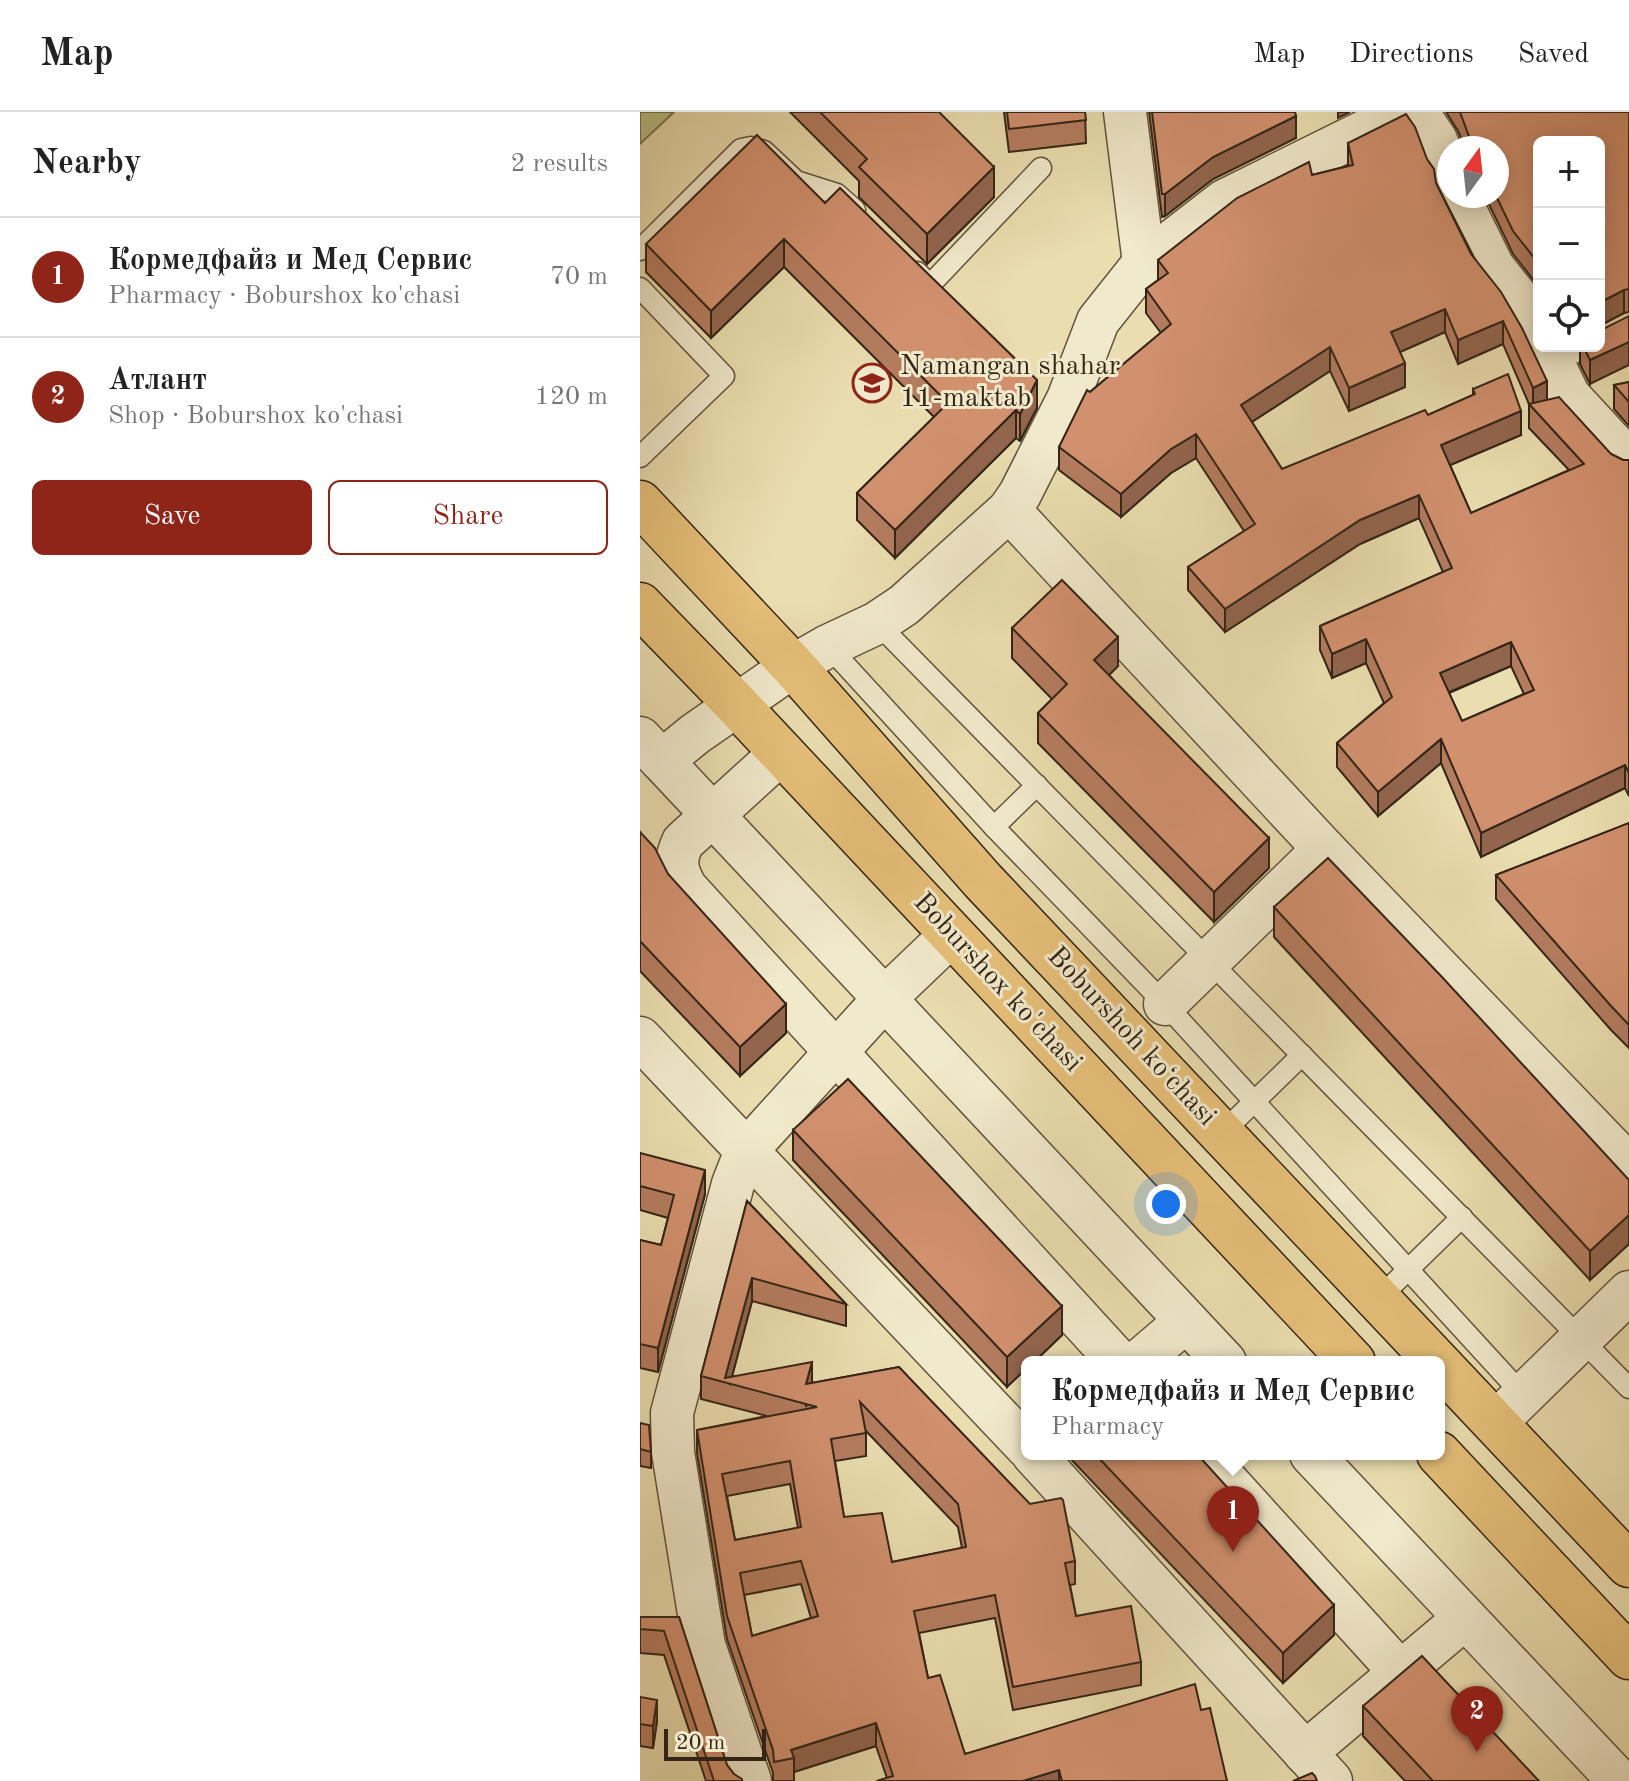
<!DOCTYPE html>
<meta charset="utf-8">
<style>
:root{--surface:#fff;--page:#f2f2f2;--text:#222;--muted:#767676;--line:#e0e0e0;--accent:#8f2418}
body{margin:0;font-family:"Old Standard TT",serif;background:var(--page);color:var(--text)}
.controls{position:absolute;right:24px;top:24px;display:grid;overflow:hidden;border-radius:12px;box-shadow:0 4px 20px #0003}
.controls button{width:72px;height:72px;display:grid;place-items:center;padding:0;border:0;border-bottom:2px solid var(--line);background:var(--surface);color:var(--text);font:40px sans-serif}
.compass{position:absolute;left:797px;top:24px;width:72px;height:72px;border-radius:50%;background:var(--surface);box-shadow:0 4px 20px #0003;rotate:15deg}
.scale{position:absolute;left:24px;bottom:20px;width:102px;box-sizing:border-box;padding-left:8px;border:4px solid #342517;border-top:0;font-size:22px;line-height:28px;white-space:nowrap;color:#342517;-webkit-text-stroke:6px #f1e9cb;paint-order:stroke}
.you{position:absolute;left:526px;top:1092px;width:28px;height:28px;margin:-20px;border:6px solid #fff;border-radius:50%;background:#1a73e8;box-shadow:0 0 0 12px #1a73e833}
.badge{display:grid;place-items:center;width:52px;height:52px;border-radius:50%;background:var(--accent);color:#fff;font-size:26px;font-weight:700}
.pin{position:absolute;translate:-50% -66px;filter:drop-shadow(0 2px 4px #0008)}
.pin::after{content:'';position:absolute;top:42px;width:28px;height:24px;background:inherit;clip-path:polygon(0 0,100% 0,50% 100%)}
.popup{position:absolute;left:381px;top:1244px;width:424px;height:104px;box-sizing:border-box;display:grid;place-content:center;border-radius:12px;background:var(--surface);filter:drop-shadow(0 2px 6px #0005);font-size:26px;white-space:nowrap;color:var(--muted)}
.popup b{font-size:30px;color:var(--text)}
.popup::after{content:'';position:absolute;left:50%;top:100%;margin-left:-16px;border:16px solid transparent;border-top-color:var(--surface)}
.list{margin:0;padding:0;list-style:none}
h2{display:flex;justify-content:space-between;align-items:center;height:104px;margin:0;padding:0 32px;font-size:34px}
h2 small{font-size:26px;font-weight:400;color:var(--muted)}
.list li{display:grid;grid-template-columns:52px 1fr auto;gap:24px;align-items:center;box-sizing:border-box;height:120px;padding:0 32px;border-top:2px solid var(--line)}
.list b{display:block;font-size:30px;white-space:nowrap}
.list p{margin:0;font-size:26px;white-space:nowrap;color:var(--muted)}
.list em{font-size:26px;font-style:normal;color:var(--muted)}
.actions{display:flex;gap:16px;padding:24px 32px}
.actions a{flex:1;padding:18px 0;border:2px solid var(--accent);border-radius:12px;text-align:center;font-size:28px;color:var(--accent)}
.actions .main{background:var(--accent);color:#fff}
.icon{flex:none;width:44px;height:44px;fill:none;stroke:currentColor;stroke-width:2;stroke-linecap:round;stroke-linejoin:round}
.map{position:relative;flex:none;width:989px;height:1669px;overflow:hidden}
header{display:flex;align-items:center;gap:48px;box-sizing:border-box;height:112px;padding:0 40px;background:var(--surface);border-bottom:2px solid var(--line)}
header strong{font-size:38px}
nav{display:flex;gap:44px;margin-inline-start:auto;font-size:28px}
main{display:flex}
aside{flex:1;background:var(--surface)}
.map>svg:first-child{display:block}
</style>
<header>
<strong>Map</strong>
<nav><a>Map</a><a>Directions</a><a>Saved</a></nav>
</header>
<main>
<aside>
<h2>Nearby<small>2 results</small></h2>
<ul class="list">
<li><span class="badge">1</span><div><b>Кормедфайз и Мед Сервис</b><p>Pharmacy · Boburshox ko'chasi</p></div><em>70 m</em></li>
<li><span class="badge">2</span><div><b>Атлант</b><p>Shop · Boburshox ko'chasi</p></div><em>120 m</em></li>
</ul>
<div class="actions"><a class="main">Save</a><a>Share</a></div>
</aside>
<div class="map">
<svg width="989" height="1669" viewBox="0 0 989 1669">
<rect width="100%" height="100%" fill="#eaddaf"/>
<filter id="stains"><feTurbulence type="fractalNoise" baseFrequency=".0025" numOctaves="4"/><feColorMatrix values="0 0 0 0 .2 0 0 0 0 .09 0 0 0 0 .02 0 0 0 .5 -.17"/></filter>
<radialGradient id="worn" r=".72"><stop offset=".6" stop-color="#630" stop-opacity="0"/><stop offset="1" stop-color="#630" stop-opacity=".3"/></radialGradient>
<path fill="#bdbf86" stroke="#78724e" stroke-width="2" d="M0,0H34L0,32Z"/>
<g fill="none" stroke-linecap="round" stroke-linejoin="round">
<g stroke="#62533d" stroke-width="23">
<g id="service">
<path d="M0,138L101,37L111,35L124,39L156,69L197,82L215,98"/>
<path d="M277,160L290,173L401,56"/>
<path d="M0,176L84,264L0,345"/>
<path d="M913,251L948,234"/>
<path d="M237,511L989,1276"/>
<path d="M188,534L354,715L525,892L883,1283"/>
<path d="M354,715L397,673"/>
<path d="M582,1021L662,943"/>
<path d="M739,1186L822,1105"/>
</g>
</g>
<g stroke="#62533d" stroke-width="45">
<g id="minor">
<path d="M485,0L504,151"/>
<path d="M777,0L796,28L809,62"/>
<path d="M818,84L853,155L881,190L899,223"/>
<path d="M905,234L929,284L989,349"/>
<path d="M369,398L684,737L989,1054"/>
<path d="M0,626L22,649L55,622L153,554L188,534L237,511L264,493L369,398L380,382L428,287L458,209L504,151L584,89L764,0"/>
<path d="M142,640L43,730C34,749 36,758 46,776L479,1250"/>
<path d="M22,649L585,1250"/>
<path d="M525,892L684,737"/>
<path d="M0,926L387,1335"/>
<path d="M498,1250L546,1209"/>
<path d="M856,1310L989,1180"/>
<path d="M393,1342L691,1669"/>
<path d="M562,1342L760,1560"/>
<path d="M671,1342L979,1669"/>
<path d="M665,1641L825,1506"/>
<path d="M110,1669L64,1533L33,1340L32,1301L93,1072L106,1039L245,886L312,822"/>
</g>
</g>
<g stroke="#342517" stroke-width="47">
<g id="primary">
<path d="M0,391L153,554L343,769L989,1453"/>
<path d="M0,493L97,593L713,1250"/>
<path d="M799,1342L989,1545"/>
</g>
</g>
<use href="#service" stroke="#f1e9cb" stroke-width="20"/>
<use href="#minor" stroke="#f1e9cb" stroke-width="42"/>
<use href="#primary" stroke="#e5be78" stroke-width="44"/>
</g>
<g fill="#b47c5f" stroke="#342517" stroke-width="2" fill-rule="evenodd">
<path d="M150,0H299L354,85L287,152L219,85V69Z"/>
<path d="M364,0H445L446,31L369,40Z"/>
<path d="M509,0H655L656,26L573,67L525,104L522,105Z"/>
<path d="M806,0H989V200L984,201L959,214V30H899V175L873,142L845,84H857V36H825L818,19Z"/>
<path d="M708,31L796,71L907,288L971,342L983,348H989V684L985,676L841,745L801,651L738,704L697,655V631L744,591L726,551L692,566L680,538V514L803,460L779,406L720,432L585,520L548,478V455L604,419L556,346L531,361L481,405L419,358V335L450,280L521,221L506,201V177L518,168V148L672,63L708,54ZM805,220L818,252L863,232L889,292V316L929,358L831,401L810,353L881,323L833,277V283L788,303L642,357L612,310L690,259L709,299L765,275L760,240ZM871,554L884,582L822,609L809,581Z"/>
<path d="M185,91L397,296L380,329L376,326L255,446L217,408V381L294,305L144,155L71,226L6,160V132Z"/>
<path d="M940,234H959L950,272L940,252Z"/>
<path d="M989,270V314L974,297V273Z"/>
<path d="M372,516L478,554L469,563L629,756L574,810L398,631V601L412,587L372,546Z"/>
<path d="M989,711V936L971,918L856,787V763Z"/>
<path d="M0,720L28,762L146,921L100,964L0,859Z"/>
<path d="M634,795L989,1068V1132L950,1168L634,825Z"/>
<path d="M153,1018L422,1223L394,1250H387L367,1275L153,1048Z"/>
<path d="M0,1041L65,1082L18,1260L0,1256V1128L21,1133L28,1106L0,1098Z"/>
<path d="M107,1089L206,1192V1214L112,1189L92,1264L172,1271L259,1255L435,1449V1472L430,1473L436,1504L501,1550V1573L373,1598L355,1506L279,1521L288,1566L325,1642L561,1598L587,1669H237L247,1666L236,1634L154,1660V1669H133V1661L87,1527L57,1341V1318L127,1304L61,1287V1264ZM226,1319L318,1415L322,1436L252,1450L204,1405L195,1349L226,1344ZM150,1372L158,1416L95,1428L87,1384ZM161,1472L171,1506L112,1524L104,1483Z"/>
<path d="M0,1311L11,1340V1356L0,1354Z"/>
<path d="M429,1342H557L694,1523L643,1571L429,1345Z"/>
<path d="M0,1505H39L87,1653L94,1662L102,1669H66L24,1543L0,1541Z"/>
<path d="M0,1585L17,1609L13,1636L0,1634Z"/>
<path d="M723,1594L899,1669H765L723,1624Z"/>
</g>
<g fill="#92654d" stroke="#342517" stroke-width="2">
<path d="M698,0H710L698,6Z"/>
<path d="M656,4V26L573,67L525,104V82L573,45Z"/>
<path d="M354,55V85L287,152V122Z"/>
<path d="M144,127V155L71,226V199Z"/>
<path d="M984,178V201L959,214V191Z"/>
<path d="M805,197V220L751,244V220Z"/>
<path d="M863,209V232L818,252V228Z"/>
<path d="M989,230V253L950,272V248Z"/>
<path d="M690,235V259L601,317V293Z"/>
<path d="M765,251V275L709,299V276Z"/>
<path d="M397,268V296L380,329V302Z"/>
<path d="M907,269V293L893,296V276Z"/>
<path d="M376,298V326L255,446V418Z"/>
<path d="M881,299V323L801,357V333Z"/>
<path d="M556,322V346L531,361L481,405V382L531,337Z"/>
<path d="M779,383V406L720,432L585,520V497L720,408Z"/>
<path d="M478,525V554L454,578V548Z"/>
<path d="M726,527V551L692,566V542Z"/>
<path d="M871,530V554L800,584V561Z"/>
<path d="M801,627V651L738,704V680Z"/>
<path d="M985,653V676L841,745V721Z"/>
<path d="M629,726V756L574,810V780Z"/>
<path d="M146,892V921L100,964V935Z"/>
<path d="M65,1058V1082L18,1260V1236Z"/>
<path d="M989,1103V1132L950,1168V1139Z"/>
<path d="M112,1166V1189L90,1272L85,1266Z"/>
<path d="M422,1194V1223L394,1250H387V1256L367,1275V1245Z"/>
<path d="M172,1250V1273L166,1295V1272Z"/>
<path d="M694,1493V1523L643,1571V1541Z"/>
<path d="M17,1588V1609L13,1636V1614Z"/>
<path d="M236,1611V1634L154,1660V1646L151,1638Z"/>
<path d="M419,1658V1669H383Z"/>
</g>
<g fill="#d1906e" stroke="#342517" stroke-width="2" fill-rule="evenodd">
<path d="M180,0H299L354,55L287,122L219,55L227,47Z"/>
<path d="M367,0H445L446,8L369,17Z"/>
<path d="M512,0H655L656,4L573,45L525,82H522Z"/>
<path d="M820,0H989V177L984,178L959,191V30H899V152L873,119L856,84L857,36H832L831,30Z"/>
<path d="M766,2L775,15L787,47L794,57L796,71L831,142L861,180L882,216L907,269L893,276L863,209L818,228L805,197L751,220L765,251L709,276L690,235L601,293L642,357L785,298L788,303L835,282L833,277L868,262L881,299L801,333L831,401L944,352L889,292L919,285L971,342L983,348H989V661L985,653L841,721L801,627L738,680L697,631L752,585L726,527L692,542L680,514L812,456L779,383L720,408L585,497L548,455L615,412L556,322L531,337L481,382L419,335L447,278L450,280L531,212L506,177L528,161L518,148L597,86L669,50L672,63L713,53L708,31ZM871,530L894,578L822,609L800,561Z"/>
<path d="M117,23L185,91L200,76L397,268L380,302L376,298L255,418L217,381L308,291L144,127L71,199L6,132Z"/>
<path d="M989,204V230L950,248L943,234H959V219Z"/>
<path d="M989,270V290L974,273Z"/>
<path d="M422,468L478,525L454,548L629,726L574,780L398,601L427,572L372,516Z"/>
<path d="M989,711V913L971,894L856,763Z"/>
<path d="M0,720L15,736L28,762L146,892L100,935L0,829Z"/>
<path d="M688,746L802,865L989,1068V1103L950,1139L634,795Z"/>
<path d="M208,967L422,1194L367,1245L153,1018Z"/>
<path d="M0,1041L65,1058L18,1236L0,1232V1128L21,1133L34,1083L0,1074Z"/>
<path d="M107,1089L206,1192L112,1166L85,1266L172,1250L166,1272L259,1255L390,1392L421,1386L423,1388L435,1449L425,1451L436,1504L491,1494L501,1550L373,1575L355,1483L274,1499L288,1566L300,1563L325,1642L555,1572L561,1598L570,1596L587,1669H422L419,1658L383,1669H237L253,1664L236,1611L151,1638L154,1646L134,1650L133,1638L87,1504L57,1318L177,1295L61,1264ZM220,1290L318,1392L326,1435L252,1450L242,1401L204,1405L191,1327L226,1321ZM150,1349L161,1415L95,1428L82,1362ZM161,1449L178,1504L112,1524L100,1461Z"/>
<path d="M0,1311L9,1313L11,1340L0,1337Z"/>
<path d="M455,1342H557L694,1493L643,1541Z"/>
<path d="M0,1505H39L87,1653L94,1662L102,1667V1669H74L24,1519L0,1517Z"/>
<path d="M782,1544L899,1669H793L723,1594Z"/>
<path d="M0,1585L17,1588L13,1614L0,1612Z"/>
<path d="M672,1661L675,1664L677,1669H653Z"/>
</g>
<defs>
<g id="school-ring" transform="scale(2)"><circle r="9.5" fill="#f1e9cb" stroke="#8f2418" stroke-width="1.5"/><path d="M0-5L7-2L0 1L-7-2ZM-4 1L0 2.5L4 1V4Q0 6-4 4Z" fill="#8f2418"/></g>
</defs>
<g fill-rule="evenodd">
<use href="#school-ring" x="232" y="271"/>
</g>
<g text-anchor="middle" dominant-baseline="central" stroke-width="6" stroke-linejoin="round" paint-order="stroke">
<g font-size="28" fill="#342517" stroke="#f1e9cb" text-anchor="start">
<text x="260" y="255">Namangan shahar<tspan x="260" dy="32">11-maktab</tspan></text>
</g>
<g font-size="28" fill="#342517" stroke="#f1e9cb">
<text transform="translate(357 871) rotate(47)">Boburshox ko'chasi</text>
<text transform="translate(491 925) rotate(47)">Boburshoh koʻchasi</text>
</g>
</g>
<rect width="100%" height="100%" filter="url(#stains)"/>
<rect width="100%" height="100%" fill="url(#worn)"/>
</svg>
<div class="controls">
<button>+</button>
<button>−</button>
<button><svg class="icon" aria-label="locate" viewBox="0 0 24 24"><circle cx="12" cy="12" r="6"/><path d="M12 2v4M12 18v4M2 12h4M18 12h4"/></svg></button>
</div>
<svg class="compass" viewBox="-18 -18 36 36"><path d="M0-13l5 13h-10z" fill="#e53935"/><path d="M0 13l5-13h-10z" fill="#767676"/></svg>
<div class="scale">20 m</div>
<div class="you"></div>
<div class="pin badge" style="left:593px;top:1440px">1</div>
<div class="popup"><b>Кормедфайз и Мед Сервис</b>Pharmacy</div>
<div class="pin badge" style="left:837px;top:1640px">2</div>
</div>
</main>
